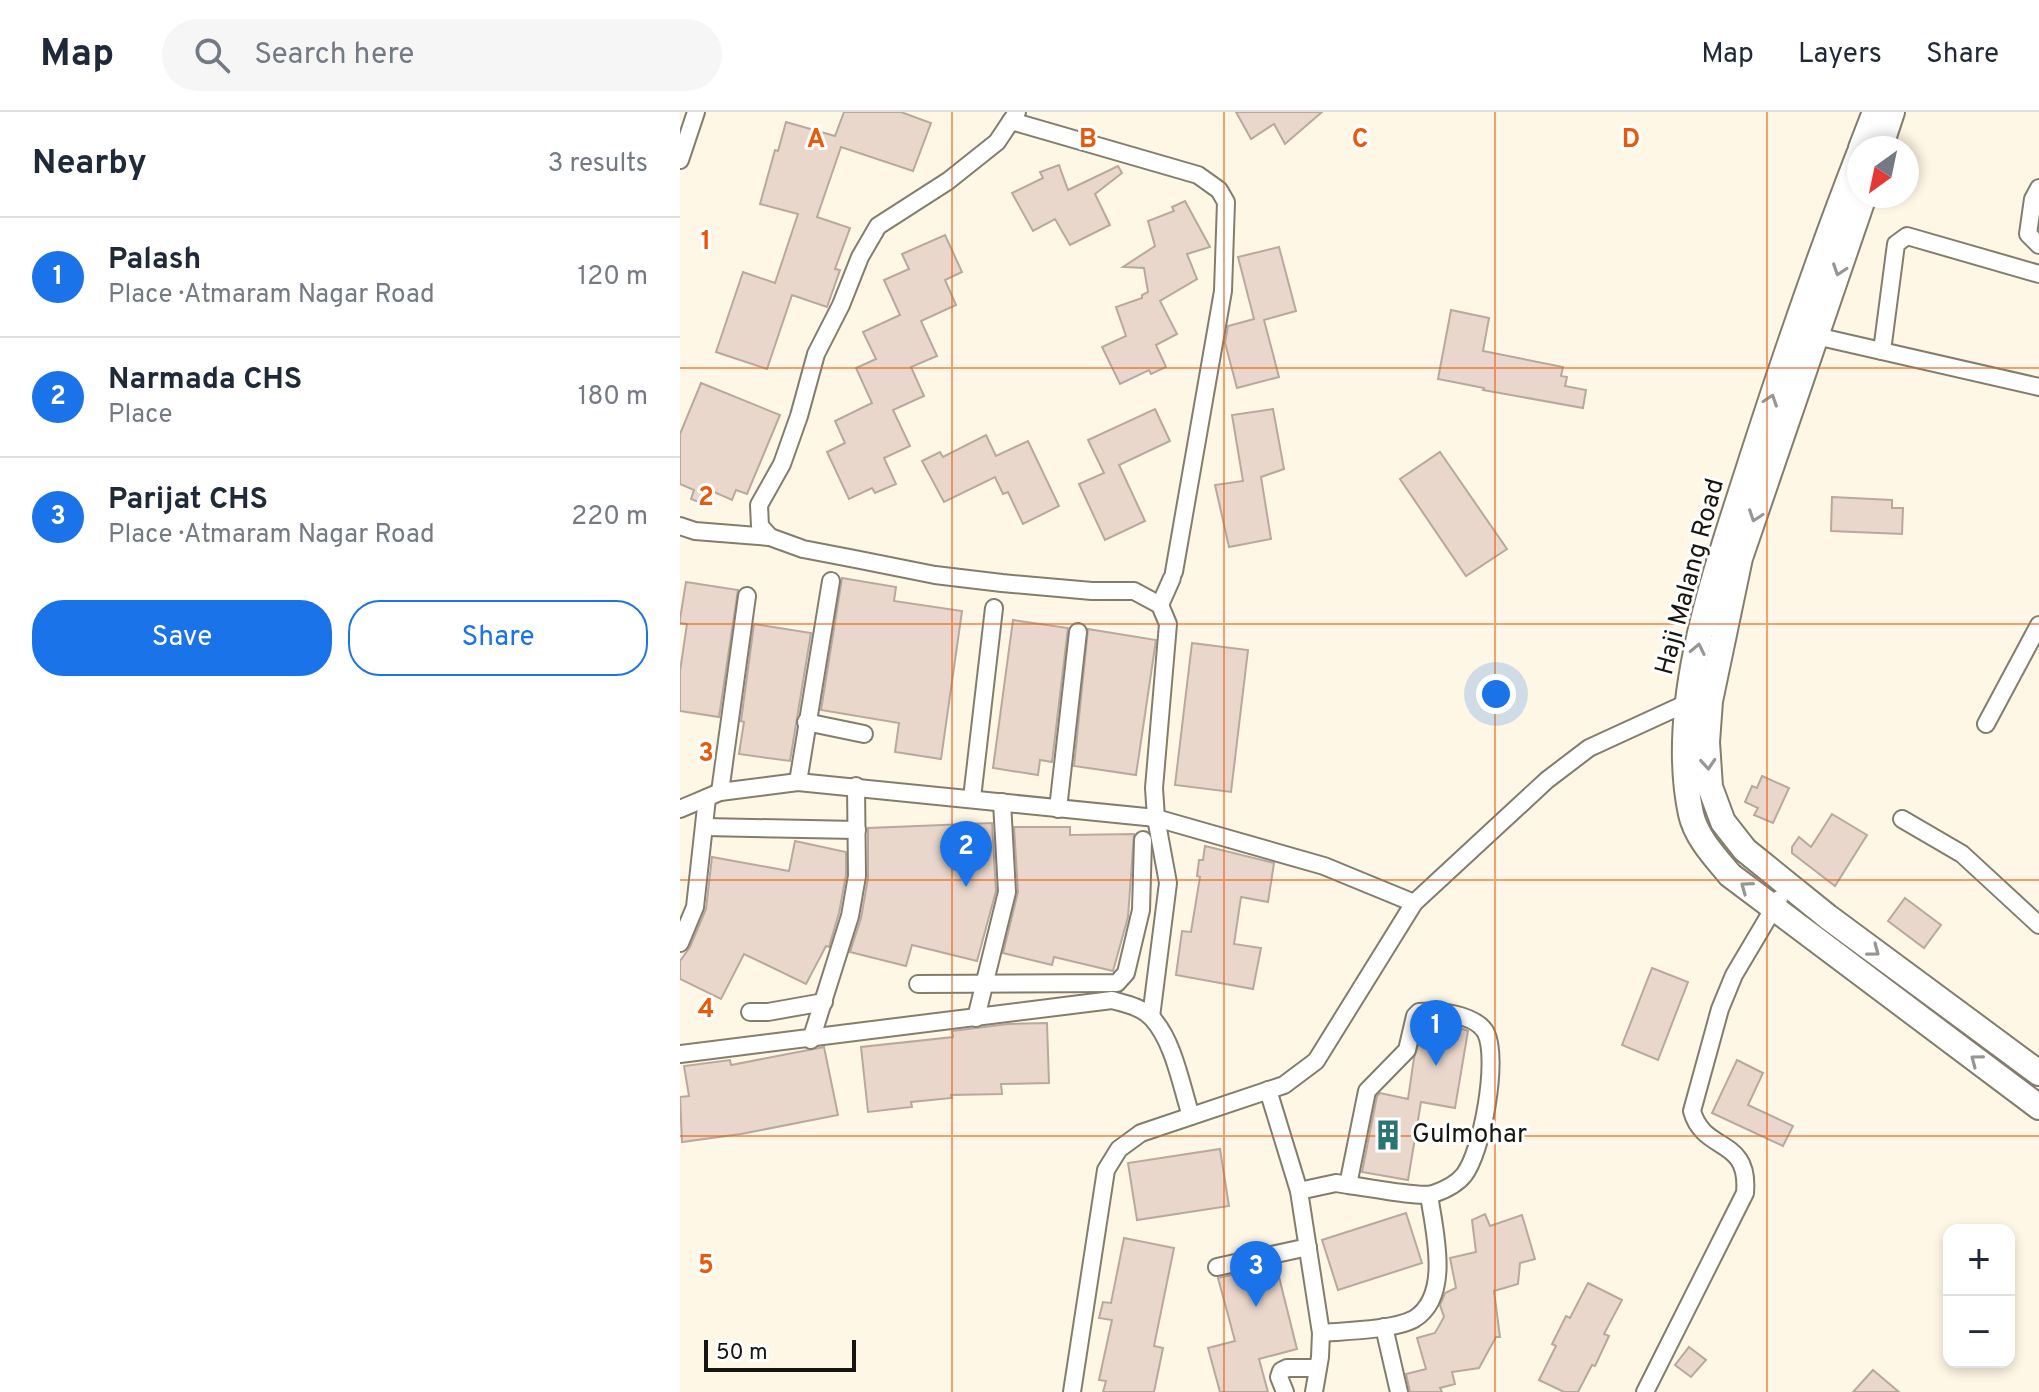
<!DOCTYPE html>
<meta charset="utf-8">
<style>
:root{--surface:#fff;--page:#f6f6f7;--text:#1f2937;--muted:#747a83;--line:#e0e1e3;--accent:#1a73e8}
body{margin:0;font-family:Overpass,sans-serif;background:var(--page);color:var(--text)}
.controls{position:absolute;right:24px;bottom:24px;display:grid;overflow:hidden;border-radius:16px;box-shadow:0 4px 12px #0003}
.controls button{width:72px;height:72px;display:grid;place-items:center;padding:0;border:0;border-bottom:2px solid var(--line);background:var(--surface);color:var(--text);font:40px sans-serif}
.compass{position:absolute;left:1167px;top:24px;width:72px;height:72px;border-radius:50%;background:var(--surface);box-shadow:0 4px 12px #0003;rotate:213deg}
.scale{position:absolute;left:24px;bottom:20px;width:152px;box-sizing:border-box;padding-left:8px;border:4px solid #17150f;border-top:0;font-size:22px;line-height:28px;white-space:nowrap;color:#17150f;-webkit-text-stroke:6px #fff;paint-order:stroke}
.you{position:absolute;left:816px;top:582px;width:28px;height:28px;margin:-20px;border:6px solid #fff;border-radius:50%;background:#1a73e8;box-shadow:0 0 0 12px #1a73e833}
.badge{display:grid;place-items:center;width:52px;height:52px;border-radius:50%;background:var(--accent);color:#fff;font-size:26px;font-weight:700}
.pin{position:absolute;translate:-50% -66px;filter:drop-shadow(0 2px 4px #0008)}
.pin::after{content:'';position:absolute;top:42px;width:28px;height:24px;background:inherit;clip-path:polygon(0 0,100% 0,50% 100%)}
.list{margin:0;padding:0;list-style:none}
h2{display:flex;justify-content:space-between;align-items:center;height:104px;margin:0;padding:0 32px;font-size:34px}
h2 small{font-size:26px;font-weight:400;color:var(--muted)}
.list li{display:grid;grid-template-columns:52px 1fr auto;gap:24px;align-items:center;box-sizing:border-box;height:120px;padding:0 32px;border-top:2px solid var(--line)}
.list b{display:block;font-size:30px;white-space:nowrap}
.list p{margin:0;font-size:26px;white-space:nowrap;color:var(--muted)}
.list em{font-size:26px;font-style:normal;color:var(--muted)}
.actions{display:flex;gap:16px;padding:24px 32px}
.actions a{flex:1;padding:18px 0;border:2px solid var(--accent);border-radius:32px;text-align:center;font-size:28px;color:var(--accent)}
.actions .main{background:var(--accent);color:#fff}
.icon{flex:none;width:44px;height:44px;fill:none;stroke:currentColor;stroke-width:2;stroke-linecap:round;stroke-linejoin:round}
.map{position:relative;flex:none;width:1359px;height:1280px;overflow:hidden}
header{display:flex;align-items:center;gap:48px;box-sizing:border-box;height:112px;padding:0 40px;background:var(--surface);border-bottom:2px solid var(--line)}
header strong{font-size:38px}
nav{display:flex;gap:44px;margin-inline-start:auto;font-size:28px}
.search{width:560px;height:72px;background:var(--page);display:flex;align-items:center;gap:20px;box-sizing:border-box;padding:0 28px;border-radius:44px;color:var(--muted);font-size:30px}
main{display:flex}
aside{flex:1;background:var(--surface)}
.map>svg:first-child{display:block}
</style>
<header>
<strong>Map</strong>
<div class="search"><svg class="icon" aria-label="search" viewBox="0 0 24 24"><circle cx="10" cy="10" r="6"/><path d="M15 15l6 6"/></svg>Search here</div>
<nav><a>Map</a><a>Layers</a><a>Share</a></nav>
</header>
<main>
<aside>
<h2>Nearby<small>3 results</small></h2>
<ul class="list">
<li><span class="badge">1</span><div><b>Palash</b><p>Place · Atmaram Nagar Road</p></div><em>120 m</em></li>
<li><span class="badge">2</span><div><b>Narmada CHS</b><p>Place</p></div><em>180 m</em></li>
<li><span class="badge">3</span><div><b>Parijat CHS</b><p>Place · Atmaram Nagar Road</p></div><em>220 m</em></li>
</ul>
<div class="actions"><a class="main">Save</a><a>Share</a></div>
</aside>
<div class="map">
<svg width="1359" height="1280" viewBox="0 0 1359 1280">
<rect width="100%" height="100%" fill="#fef7e5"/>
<g fill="#e9d7cc" stroke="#b9a89d" stroke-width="2">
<path d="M164,0H221L251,11L233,59L161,35L137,105L170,116L155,157L160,158L147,195L112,183L87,257L36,240L63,160L95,171L118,102L80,92L95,38L98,39L106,10L155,24Z"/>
<path d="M556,0H642L605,32L594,12L571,27Z"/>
<path d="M379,53L388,78L438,54L442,61L415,82L430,113L390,133L375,107L353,119L332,81L363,66L360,60Z"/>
<path d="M505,89L530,135L507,142L517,167L480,189L497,222L476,233L486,255L471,262L469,258L440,272L422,235L446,224L436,195L462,186V183L468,180L464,156L443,155L475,134L468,109L494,99L492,95Z"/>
<path d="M265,123L282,160L265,168L276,193L241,209L257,244L231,255L244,284L213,298L230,334L204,346L216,372L195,381L192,376L169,387L147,340L165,331L155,309L192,291L176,256L196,247L183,220L220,203L204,168L229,157L222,142Z"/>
<path d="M599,135L616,199L584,208L599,265L557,276L545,231L548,214L574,207L558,145Z"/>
<path d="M771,198L809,206L803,239L883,255L881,264L887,265L885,274L906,278L903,296L803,278L804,276L758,267Z"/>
<path d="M21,271L100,303L67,382L56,378L52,388L32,379L26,393L11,387L14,378L0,372V322Z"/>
<path d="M475,297L490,329L439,353L465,409L425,428L399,372L424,361L408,328Z"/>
<path d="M593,297L604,357L581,365L591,427L549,435L535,373L563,369L552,303Z"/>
<path d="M306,323L316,344L348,329L379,394L343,412L328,380L323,382L315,365L264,390L242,349L260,340L263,345Z"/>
<path d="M760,340L827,437L786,464L720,367Z"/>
<path d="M1152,385L1212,388V396H1223L1222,422L1151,419Z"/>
<path d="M162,466L216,475L214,489L282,499L261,647L215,640L219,611L141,598Z"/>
<path d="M6,470L58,478L39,605L0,599V559L7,512L0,511V507Z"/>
<path d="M333,508L388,516L372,650L360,648L358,663L313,656Z"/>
<path d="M74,512L131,521L110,649L59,642L64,610L61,609Z"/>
<path d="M408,517L476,528L456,663L394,654Z"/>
<path d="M512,531L568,538L551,680L495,673Z"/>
<path d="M1082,664L1109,676L1093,711L1074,703L1078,696L1065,690L1072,674L1077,676Z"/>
<path d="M1152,702L1187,723L1155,774L1112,741V735L1119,725L1131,735Z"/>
<path d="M312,711L316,779L297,849L232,833L226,854L170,840L181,806L188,766V716Z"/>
<path d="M334,715H390V723L454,722L448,805L433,859L374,845L372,853L323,841L338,780Z"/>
<path d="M115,729L166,740V763L159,801L149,835L146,834L126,872L64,842L41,887L0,867V849L10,835L26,797L32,745L109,759Z"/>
<path d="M525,734L594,751L588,790L561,785L554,832L581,836L573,877L496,863L502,819L511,820L520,765L517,764L519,748H523Z"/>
<path d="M1225,786L1261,813L1244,836L1208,809Z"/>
<path d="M972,856L1008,870L978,948L942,933Z"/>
<path d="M367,911L369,971L321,972L322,982L271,983L272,986L231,990L232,995L188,1000L181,935L273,925L272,919L328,912Z"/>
<path d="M745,911L773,913L788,919L775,996L741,990L728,1068L682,1060L697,984L700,981L728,987L734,946Z"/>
<path d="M144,935L158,1003L61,1022L2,1030L0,985L9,984L4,954L50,948L51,953Z"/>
<path d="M1057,948L1083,961L1068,993L1113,1014L1103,1034L1032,1001Z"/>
<path d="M540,1037L549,1094L457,1108L448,1051Z"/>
<path d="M726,1101L742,1151L658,1178L642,1128Z"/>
<path d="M805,1102L810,1114L842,1103L855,1147L840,1151L838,1172L814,1179L820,1225H816L799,1256L772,1260L775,1272L760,1276L762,1280H730L726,1262L746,1257L737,1226L755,1221L764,1205L760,1193L765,1181L776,1176L770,1146L796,1140L792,1108Z"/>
<path d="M444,1126L494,1136L474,1234L483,1236L474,1280H423L426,1269L419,1268L432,1208L419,1206L423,1190L431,1191Z"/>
<path d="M596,1153L617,1237L579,1247L588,1280H540L528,1236L555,1229L538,1166Z"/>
<path d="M908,1171L942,1188L924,1222L929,1224L915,1254L912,1253L898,1280H884L859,1268L876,1234L872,1232L886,1204L890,1206Z"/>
<path d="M1009,1235L1026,1248L1011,1265L995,1253Z"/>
<path d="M1193,1258L1219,1280H1173Z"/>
</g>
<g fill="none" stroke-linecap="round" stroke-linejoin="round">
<g stroke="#837d6d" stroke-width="20">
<g id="street">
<path d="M337,0L317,30L268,69L198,114L180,145L161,193L136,242L119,304L102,352L79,393L80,414L90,425L123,437L175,447L255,463L322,471L412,479H454L480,493L488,512L474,676L476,706L488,771L471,905"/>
<path d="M331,9L518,63L539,78L546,90L543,179L494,460"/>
<path d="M0,48L16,0"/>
<path d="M1359,76L1353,87L1348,122L1359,133"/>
<path d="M1136,224L1359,275"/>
<path d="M1202,239L1216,132L1227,124L1359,162"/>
<path d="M0,414L15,419L90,425"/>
<path d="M480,493L492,466"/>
<path d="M126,610L184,622"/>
<path d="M1306,612L1359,513"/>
<path d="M118,670L151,469"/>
<path d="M40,680L67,484"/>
<path d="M292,686L314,496"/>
<path d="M0,697L40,680L118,670L476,706L644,754L734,791"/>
<path d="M378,697L398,520"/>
<path d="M1222,707L1282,742L1359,813"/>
<path d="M25,715L177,718"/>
<path d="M0,831L15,795L27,686"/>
<path d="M238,872L437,871L446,861L461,798L463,728"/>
<path d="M70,900H88L144,890"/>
<path d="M296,906L327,780L322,690"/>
<path d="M131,928L170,804L177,764L176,674"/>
<path d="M0,942L432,888C446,892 462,895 472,906C494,930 501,973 511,1004"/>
<path d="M588,978L619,1079L641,1221L640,1245L634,1280"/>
<path d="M619,1079L656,1071L668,1073C686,1075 738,1086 753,1082C765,1078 776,1073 784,1063C802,1040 819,948 806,921C796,902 757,898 739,900L735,904L727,938L687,979L668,1073"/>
<path d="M537,1155L628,1135"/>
<path d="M704,1215L719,1280"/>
<path d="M641,1221C664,1219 714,1218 734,1207C772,1184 754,1118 749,1083"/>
<path d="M392,1280L426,1058L439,1037L461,1021L604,973L636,949L734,791L867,668L909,636L1007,591H1014"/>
<path d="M605,1280L599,1265L601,1259L607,1256H638"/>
<path d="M965,1280L1065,1081C1070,1024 1024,1042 1012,999L1040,897L1054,863L1099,787"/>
</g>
</g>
<g stroke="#837d6d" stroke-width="28">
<g id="secondary">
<path d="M1181,36L1195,0"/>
<path d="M1200,36L1212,0"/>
<path d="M1179,42C1140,142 1105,244 1072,346C1038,453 987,590 1011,702C1016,725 1035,745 1050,763L1359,995"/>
<path d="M1184,84L1060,446L1030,589L1027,630L1030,675L1043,710L1065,738L1148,805L1359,961"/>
</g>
</g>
<use href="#street" stroke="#fff" stroke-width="16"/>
<use href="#secondary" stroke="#fff" stroke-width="24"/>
</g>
<defs><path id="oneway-chevron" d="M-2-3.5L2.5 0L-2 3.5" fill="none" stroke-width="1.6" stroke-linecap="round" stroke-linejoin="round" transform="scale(2)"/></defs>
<g stroke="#979693">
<use href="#oneway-chevron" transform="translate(1159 158) rotate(109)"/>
<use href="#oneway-chevron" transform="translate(1091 288) rotate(-71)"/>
<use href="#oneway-chevron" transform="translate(1075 404) rotate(109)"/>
<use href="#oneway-chevron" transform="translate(1018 537) rotate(-78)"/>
<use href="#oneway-chevron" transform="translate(1028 652) rotate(86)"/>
<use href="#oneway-chevron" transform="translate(1066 775) rotate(-144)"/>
<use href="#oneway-chevron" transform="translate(1194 839) rotate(37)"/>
<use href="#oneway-chevron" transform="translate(1296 948) rotate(-143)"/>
</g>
<path fill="none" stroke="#e8590c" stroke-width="2" stroke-opacity="0.55" d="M272,0V1280M544,0V1280M815,0V1280M1087,0V1280M0,256H1359M0,512H1359M0,768H1359M0,1024H1359"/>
<defs>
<g id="building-bare" transform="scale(2.4)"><path d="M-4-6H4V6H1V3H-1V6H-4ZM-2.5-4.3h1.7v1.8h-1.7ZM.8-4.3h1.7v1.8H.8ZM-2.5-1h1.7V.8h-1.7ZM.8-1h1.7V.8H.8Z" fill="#2a7474" stroke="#fff" stroke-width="2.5" paint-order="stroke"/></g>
</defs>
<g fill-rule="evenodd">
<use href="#building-bare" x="708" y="1023"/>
</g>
<g text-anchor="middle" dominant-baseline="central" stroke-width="6" stroke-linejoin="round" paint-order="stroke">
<g font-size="26" fill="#17150f" stroke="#fff">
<text transform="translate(1011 465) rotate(-75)">Haji Malang Road</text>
</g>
<g font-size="26" fill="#17150f" stroke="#fff" text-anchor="start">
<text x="732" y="1023">Gulmohar</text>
</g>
</g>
<g font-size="26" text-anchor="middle" font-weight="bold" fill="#e8590c" stroke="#fff" stroke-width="6" stroke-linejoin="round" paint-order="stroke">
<text x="136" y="35">A</text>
<text x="408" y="35">B</text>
<text x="680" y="35">C</text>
<text x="951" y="35">D</text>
<text x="26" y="137">1</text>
<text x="26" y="393">2</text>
<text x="26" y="649">3</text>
<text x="26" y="905">4</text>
<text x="26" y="1161">5</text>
</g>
</svg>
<div class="controls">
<button>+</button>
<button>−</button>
</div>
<svg class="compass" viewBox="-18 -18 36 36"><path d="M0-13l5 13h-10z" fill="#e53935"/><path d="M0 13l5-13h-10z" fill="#747a83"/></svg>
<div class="scale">50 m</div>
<div class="you"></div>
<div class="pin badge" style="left:756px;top:954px">1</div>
<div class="pin badge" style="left:286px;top:775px">2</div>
<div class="pin badge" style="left:576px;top:1195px">3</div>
</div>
</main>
